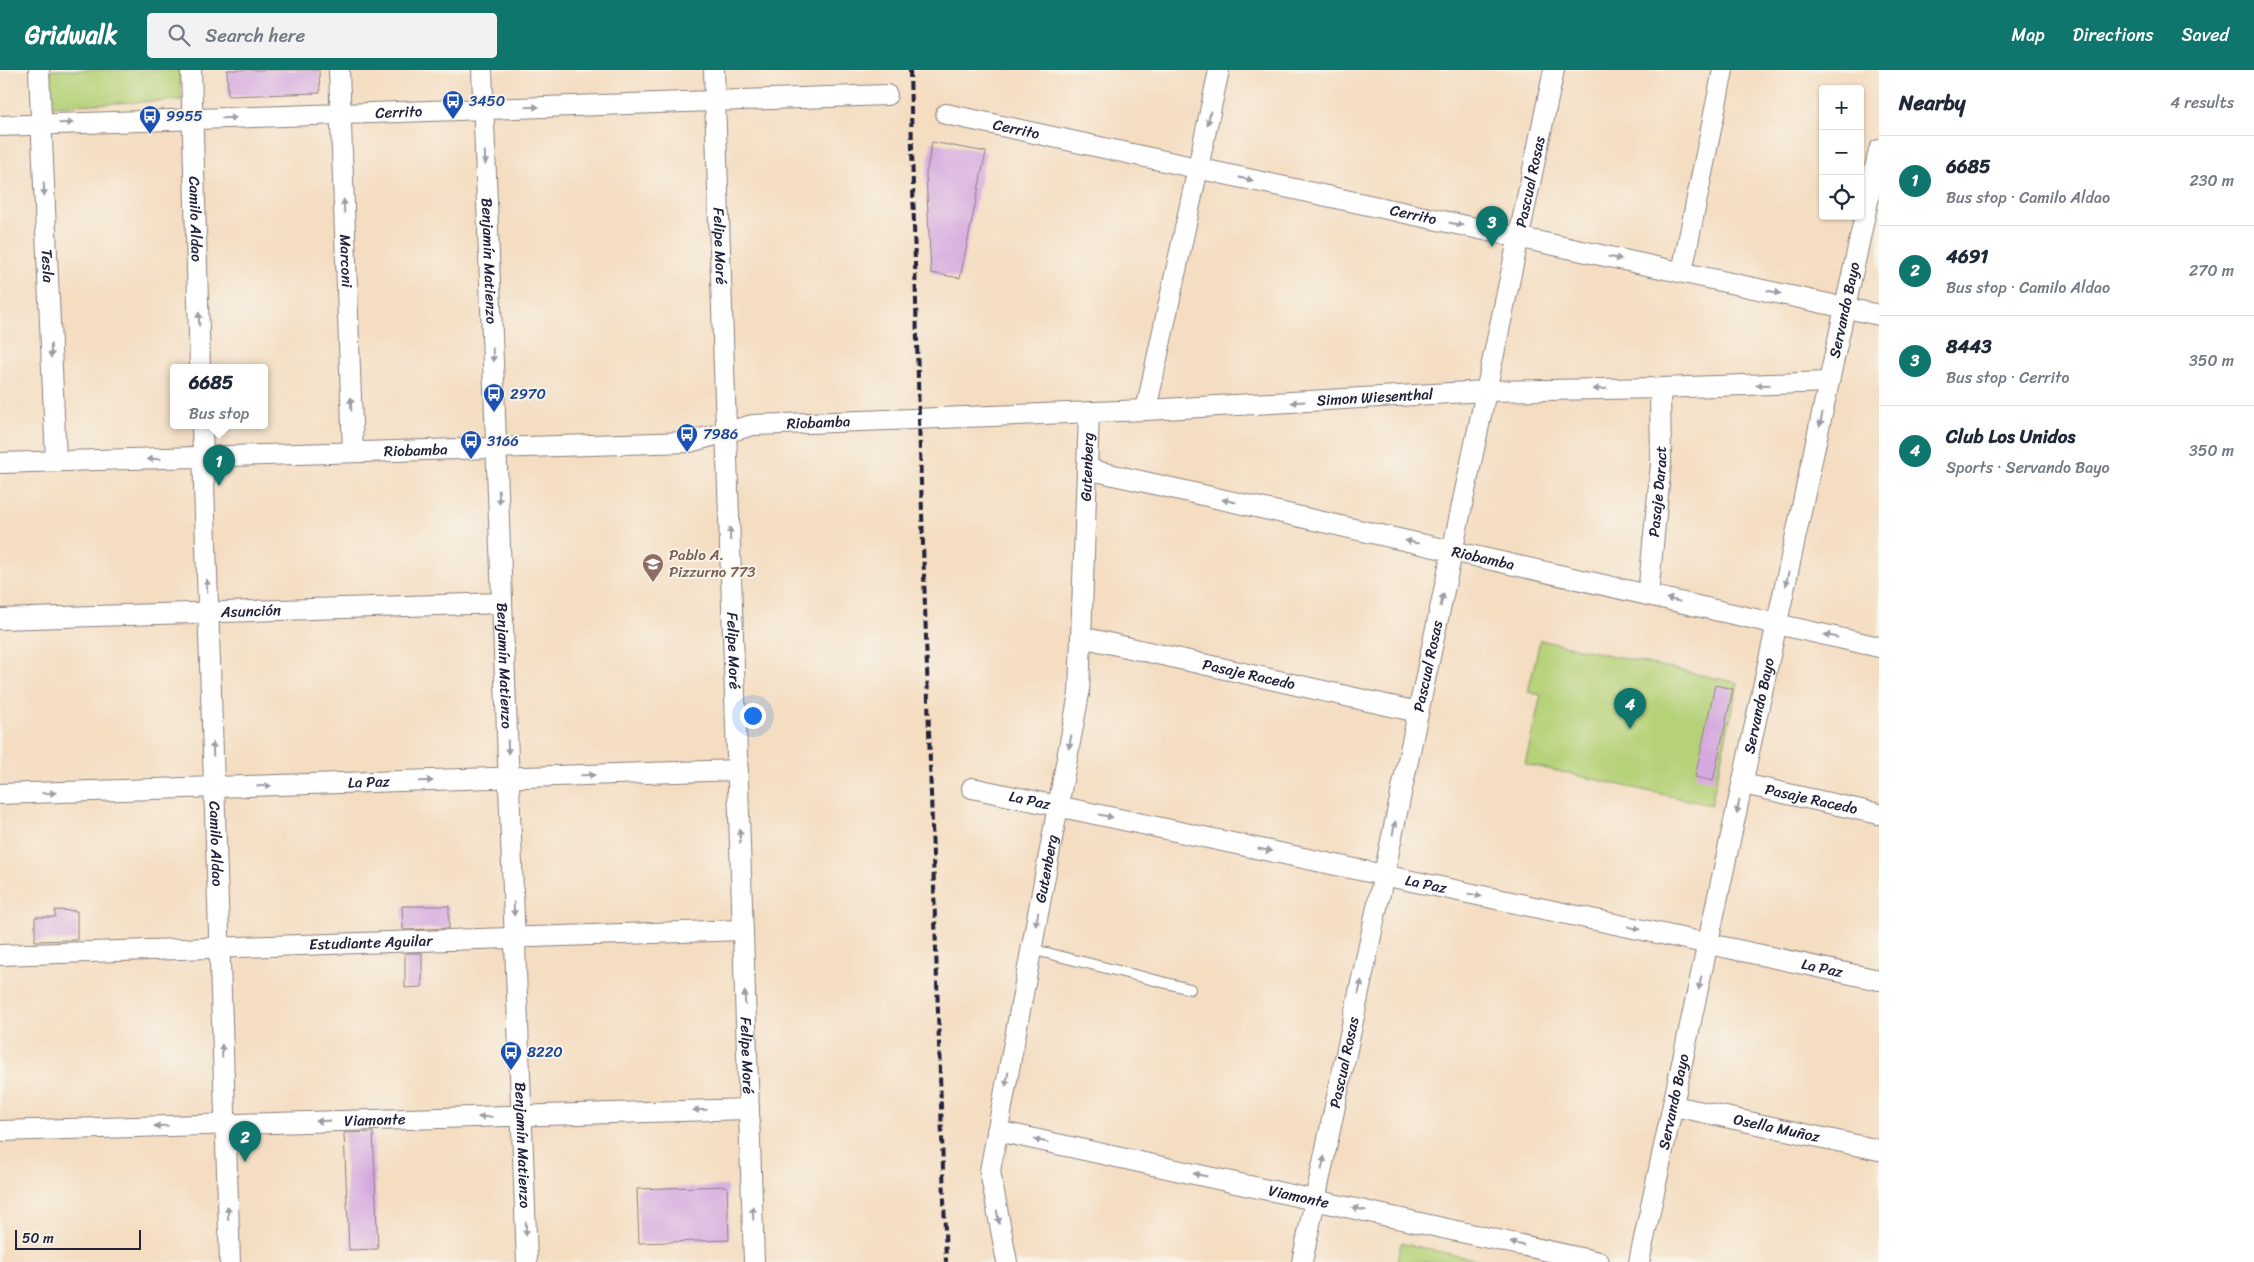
<!DOCTYPE html>
<meta charset="utf-8">
<style>
:root{--surface:#fff;--page:#f2f2f3;--text:#1f2937;--muted:#747a83;--line:#e0e1e3;--accent:#0f766e}
body{margin:0;font-family:Sriracha,sans-serif;background:var(--page);color:var(--text)}
.controls{position:absolute;right:15px;top:15px;display:grid;overflow:hidden;border-radius:5px;box-shadow:0 1px 4px #0004}
.controls button{width:45px;height:45px;display:grid;place-items:center;padding:0;border:0;border-bottom:1px solid var(--line);background:var(--surface);color:var(--text);font:25px sans-serif}
.scale{position:absolute;left:15px;bottom:12px;width:126px;box-sizing:border-box;padding-left:5px;border:2px solid #22223b;border-top:0;font-size:14px;line-height:18px;white-space:nowrap;color:#22223b;-webkit-text-stroke:4px #f7f3e8;paint-order:stroke}
.you{position:absolute;left:752px;top:645px;width:18px;height:18px;margin:-12px;border:4px solid #fff;border-radius:50%;background:#1a73e8;box-shadow:0 0 0 8px #1a73e833}
.badge{display:grid;place-items:center;width:32px;height:32px;border-radius:50%;background:var(--accent);color:#fff;font-size:16px;font-weight:700}
.pin{position:absolute;translate:-50% -41px;filter:drop-shadow(0 1px 2px #0008)}
.pin::after{content:'';position:absolute;top:26px;width:18px;height:15px;background:inherit;clip-path:polygon(0 0,100% 0,50% 100%)}
.popup{position:absolute;left:170px;top:294px;width:98px;height:65px;box-sizing:border-box;display:grid;place-content:center;border-radius:5px;background:var(--surface);filter:drop-shadow(0 1px 4px #0005);font-size:16px;white-space:nowrap;color:var(--muted)}
.popup b{font-size:19px;color:var(--text)}
.popup::after{content:'';position:absolute;left:50%;top:100%;margin-left:-10px;border:10px solid transparent;border-top-color:var(--surface)}
.list{margin:0;padding:0;list-style:none}
h2{display:flex;justify-content:space-between;align-items:center;height:65px;margin:0;padding:0 20px;font-size:21px}
h2 small{font-size:16px;font-weight:400;color:var(--muted)}
.list li{display:grid;grid-template-columns:32px 1fr auto;gap:15px;align-items:center;box-sizing:border-box;height:90px;padding:0 20px;border-top:1px solid var(--line)}
.list b{display:block;font-size:19px;white-space:nowrap}
.list p{margin:0;font-size:16px;white-space:nowrap;color:var(--muted)}
.list em{font-size:16px;font-style:normal;color:var(--muted)}
.icon{flex:none;width:28px;height:28px;fill:none;stroke:currentColor;stroke-width:2;stroke-linecap:round;stroke-linejoin:round}
.map{position:relative;flex:none;width:1879px;height:1192px;overflow:hidden}
header{display:flex;align-items:center;gap:30px;box-sizing:border-box;height:70px;padding:0 25px;background:var(--accent);color:#fff}
header strong{font-size:24px}
nav{display:flex;gap:28px;margin-inline-start:auto;font-size:18px}
.search{width:350px;height:45px;background:var(--page);display:flex;align-items:center;gap:12px;box-sizing:border-box;padding:0 18px;border-radius:5px;color:var(--muted);font-size:19px}
main{display:flex}
aside{flex:1;background:var(--surface)}
.map>svg:first-child{display:block}
</style>
<header>
<strong>Gridwalk</strong>
<div class="search"><svg class="icon" aria-label="search" viewBox="0 0 24 24"><circle cx="10" cy="10" r="6"/><path d="M15 15l6 6"/></svg>Search here</div>
<nav><a>Map</a><a>Directions</a><a>Saved</a></nav>
</header>
<main>
<div class="map">
<svg width="1879" height="1192" viewBox="0 0 1879 1192">
<rect width="100%" height="100%" fill="#f7f3e8"/>
<filter id="ink" filterUnits="userSpaceOnUse"><feTurbulence type="fractalNoise" baseFrequency=".02" numOctaves="2"/><feDisplacementMap in="SourceGraphic" scale="10" xChannelSelector="R" yChannelSelector="G"/><feConvolveMatrix kernelMatrix="1 2 1 2 8 2 1 2 1" color-interpolation-filters="sRGB"/></filter>
<filter id="wash" filterUnits="userSpaceOnUse"><feTurbulence type="fractalNoise" baseFrequency=".0096" numOctaves="4" result="noise"/><feDisplacementMap in="SourceGraphic" scale="20" xChannelSelector="R" yChannelSelector="G"/><feGaussianBlur stdDeviation="1.12" result="paint"/><feColorMatrix in="noise" values="0 0 0 0 0 0 0 0 0 0 0 0 0 0 0 0 0 1.4 0 .05"/><feComposite in="paint" operator="in"/></filter>
<g filter="url(#wash)">
<rect width="100%" height="100%" fill="#f4ddc1"/>
<g fill="#b6d279" stroke="#6c7a5a">
<path d="M50,0H180L181,30L51,36Z"/>
<path d="M1540,570L1738,613L1711,735L1525,694L1541,625L1528,622Z"/>
<path d="M1401,1173L1488,1192H1397Z"/>
</g>
<g id="blocks">
<g fill="#d5a9df">
<path d="M227,0H319L320,23L228,26Z"/>
<path d="M932,72L986,82L960,208L931,203L926,104Z"/>
<path d="M1715,615L1733,619L1713,711L1695,707Z"/>
<path d="M402,836H449V858L405,860L403,859Z"/>
<path d="M55,840L77,841V870L35,871V847H55Z"/>
<path d="M405,883H422V917L405,918Z"/>
<path d="M373,1062L378,1179L349,1180L344,1063Z"/>
<path d="M727,1116L729,1170L639,1173L637,1119Z"/>
</g>
</g>
</g>
<g filter="url(#ink)">
<use href="#blocks" fill-opacity="0" stroke="#8b807e" stroke-width="1"/>
<g fill="none" stroke-linecap="round" stroke-linejoin="round">
<g stroke="#8b807e" stroke-width="12">
<path id="lane" d="M1031,879L1190,919"/>
</g>
<g stroke="#8b807e" stroke-width="22">
<g id="street">
<path id="s1" d="M39,0L56,391"/>
<path id="s2" d="M191,0L200,297"/>
<path id="s3" d="M339,0L353,382"/>
<path id="s4" d="M482,0L527,1192"/>
<path id="s5" d="M714,0L754,1192"/>
<path id="s6" d="M946,44L1879,245"/>
<path id="s7" d="M0,56L887,25"/>
<path d="M1682,202L1723,0"/>
<path d="M1146,340L1219,0"/>
<path id="s8" d="M202,355L230,1192"/>
<path id="s9" d="M0,393L689,372L753,355L1146,340L1486,321L1660,318L1829,312"/>
<path id="s10" d="M1087,399L1879,577"/>
<path id="s11" d="M1648,525L1661,394L1660,318"/>
<path id="s12" d="M0,549L502,533"/>
<path id="s13" d="M1081,567L1418,642"/>
<path id="s14" d="M1743,714L1879,744"/>
<path id="s15" d="M972,718L1879,910"/>
<path id="s16" d="M0,724L738,700"/>
<path id="s17" d="M0,885L743,860"/>
<path id="s18" d="M1674,1036L1879,1080"/>
<path id="s19" d="M0,1061L749,1039"/>
<path id="s20" d="M997,1061L1599,1192"/>
<path id="s21" d="M1007,1192L990,1101L1079,624L1089,343"/>
<path id="s22" d="M1302,1192L1554,0"/>
<path id="s23" d="M1639,1192L1879,80"/>
</g>
</g>
<use href="#lane" stroke="#fff" stroke-width="10"/>
<use href="#street" stroke="#fff" stroke-width="20"/>
<path stroke="#22223b" stroke-width="4" stroke-dasharray="8 4" stroke-linecap="butt" d="M910,0L919,349L946,1192"/>
</g>
<defs><path id="oneway-solid" d="M-6-.8H1V-3.2L6.5 0L1 3.2V.8H-6Z" transform="scale(1.25)"/></defs>
<g fill="#9c9ca7">
<use href="#oneway-solid" transform="translate(532 37) rotate(-2)"/>
<use href="#oneway-solid" transform="translate(229 48) rotate(-2)"/>
<use href="#oneway-solid" transform="translate(1209 48) rotate(102)"/>
<use href="#oneway-solid" transform="translate(66 53) rotate(-2)"/>
<use href="#oneway-solid" transform="translate(485 88) rotate(88)"/>
<use href="#oneway-solid" transform="translate(1246 109) rotate(12)"/>
<use href="#oneway-solid" transform="translate(44 119) rotate(88)"/>
<use href="#oneway-solid" transform="translate(344 136) rotate(-92)"/>
<use href="#oneway-solid" transform="translate(1456 154) rotate(12)"/>
<use href="#oneway-solid" transform="translate(1615 188) rotate(12)"/>
<use href="#oneway-solid" transform="translate(1774 222) rotate(12)"/>
<use href="#oneway-solid" transform="translate(199 249) rotate(-92)"/>
<use href="#oneway-solid" transform="translate(51 281) rotate(88)"/>
<use href="#oneway-solid" transform="translate(493 285) rotate(88)"/>
<use href="#oneway-solid" transform="translate(1763 315) rotate(178)"/>
<use href="#oneway-solid" transform="translate(1600 319) rotate(179)"/>
<use href="#oneway-solid" transform="translate(1298 332) rotate(177)"/>
<use href="#oneway-solid" transform="translate(351 334) rotate(-92)"/>
<use href="#oneway-solid" transform="translate(1821 350) rotate(102)"/>
<use href="#oneway-solid" transform="translate(154 389) rotate(178)"/>
<use href="#oneway-solid" transform="translate(499 427) rotate(88)"/>
<use href="#oneway-solid" transform="translate(1229 431) rotate(-168)"/>
<use href="#oneway-solid" transform="translate(730 464) rotate(-92)"/>
<use href="#oneway-solid" transform="translate(1412 472) rotate(-167)"/>
<use href="#oneway-solid" transform="translate(1787 509) rotate(102)"/>
<use href="#oneway-solid" transform="translate(207 516) rotate(-92)"/>
<use href="#oneway-solid" transform="translate(1442 530) rotate(-78)"/>
<use href="#oneway-solid" transform="translate(1673 530) rotate(-167)"/>
<use href="#oneway-solid" transform="translate(1831 566) rotate(-167)"/>
<use href="#oneway-solid" transform="translate(1070 672) rotate(101)"/>
<use href="#oneway-solid" transform="translate(508 677) rotate(88)"/>
<use href="#oneway-solid" transform="translate(213 679) rotate(-92)"/>
<use href="#oneway-solid" transform="translate(588 705) rotate(-2)"/>
<use href="#oneway-solid" transform="translate(426 711) rotate(-2)"/>
<use href="#oneway-solid" transform="translate(264 716) rotate(-2)"/>
<use href="#oneway-solid" transform="translate(49 723) rotate(-2)"/>
<use href="#oneway-solid" transform="translate(1738 737) rotate(102)"/>
<use href="#oneway-solid" transform="translate(1106 746) rotate(12)"/>
<use href="#oneway-solid" transform="translate(1394 758) rotate(-78)"/>
<use href="#oneway-solid" transform="translate(740 766) rotate(-92)"/>
<use href="#oneway-solid" transform="translate(1265 780) rotate(12)"/>
<use href="#oneway-solid" transform="translate(1475 825) rotate(12)"/>
<use href="#oneway-solid" transform="translate(514 839) rotate(88)"/>
<use href="#oneway-solid" transform="translate(1037 849) rotate(101)"/>
<use href="#oneway-solid" transform="translate(1634 858) rotate(12)"/>
<use href="#oneway-solid" transform="translate(1700 913) rotate(102)"/>
<use href="#oneway-solid" transform="translate(1360 917) rotate(-78)"/>
<use href="#oneway-solid" transform="translate(745 928) rotate(-92)"/>
<use href="#oneway-solid" transform="translate(222 981) rotate(-92)"/>
<use href="#oneway-solid" transform="translate(1007 1009) rotate(101)"/>
<use href="#oneway-solid" transform="translate(700 1040) rotate(178)"/>
<use href="#oneway-solid" transform="translate(485 1047) rotate(178)"/>
<use href="#oneway-solid" transform="translate(323 1051) rotate(178)"/>
<use href="#oneway-solid" transform="translate(161 1056) rotate(178)"/>
<use href="#oneway-solid" transform="translate(1041 1071) rotate(-168)"/>
<use href="#oneway-solid" transform="translate(1323 1093) rotate(-78)"/>
<use href="#oneway-solid" transform="translate(1200 1105) rotate(-168)"/>
<use href="#oneway-solid" transform="translate(1359 1139) rotate(-168)"/>
<use href="#oneway-solid" transform="translate(228 1143) rotate(-92)"/>
<use href="#oneway-solid" transform="translate(753 1143) rotate(-92)"/>
<use href="#oneway-solid" transform="translate(998 1147) rotate(79)"/>
<use href="#oneway-solid" transform="translate(526 1159) rotate(88)"/>
<use href="#oneway-solid" transform="translate(1517 1174) rotate(-168)"/>
</g>
</g>
<defs>
<g id="bus-pin" transform="scale(1.125)"><path d="M0 17L-7.5 6A9.5 9.5 0 1 1 7.5 6Z" fill="#1a4fb4" stroke="#f7f3e8"/><path d="M-5-6H5V4H4V6H2V4H-2V6H-4V4H-5ZM-3.5-4V0h7V-4ZM-3.5 1.2v1.5H-2V1.2ZM2 1.2v1.5H3.5V1.2Z" fill="#fff"/></g>
<g id="school-pin" transform="scale(1.125)"><path d="M0 17L-7.5 6A9.5 9.5 0 1 1 7.5 6Z" fill="#8d6e63" stroke="#f7f3e8"/><path d="M0-5L7-2L0 1L-7-2ZM-4 1L0 2.5L4 1V4Q0 6-4 4Z" fill="#fff"/></g>
</defs>
<g fill-rule="evenodd">
<use href="#bus-pin" x="453" y="31"/>
<use href="#bus-pin" x="150" y="46"/>
<use href="#bus-pin" x="494" y="324"/>
<use href="#bus-pin" x="687" y="364"/>
<use href="#bus-pin" x="471" y="371"/>
<use href="#school-pin" x="653" y="494"/>
<use href="#bus-pin" x="511" y="982"/>
</g>
<g text-anchor="middle" dominant-baseline="central" stroke-width="4" stroke-linejoin="round" paint-order="stroke">
<g font-size="15" fill="#164399" stroke="#f7f3e8" text-anchor="start">
<text x="469" y="31">3450</text>
<text x="166" y="46">9955</text>
<text x="510" y="324">2970</text>
<text x="703" y="364">7986</text>
<text x="487" y="371">3166</text>
<text x="527" y="982">8220</text>
</g>
<g font-size="15" fill="#22223b" stroke="#f7f3e8">
<text stroke="none"><textPath href="#s7" startOffset="399">Cerrito</textPath></text>
<text stroke="none"><textPath href="#s6" startOffset="72">Cerrito</textPath></text>
<text stroke="none"><textPath href="#s22" startOffset="1104">Pascual Rosas</textPath></text>
<text stroke="none"><textPath href="#s6" startOffset="478">Cerrito</textPath></text>
<text stroke="none"><textPath href="#s2" startOffset="149">Camilo Aldao</textPath></text>
<text stroke="none"><textPath href="#s5" startOffset="176">Felipe Moré</textPath></text>
<text stroke="none"><textPath href="#s3" startOffset="191">Marconi</textPath></text>
<text stroke="none"><textPath href="#s4" startOffset="191">Benjamín Matienzo</textPath></text>
<text stroke="none"><textPath href="#s1" startOffset="196">Tesla</textPath></text>
<text stroke="none"><textPath href="#s23" startOffset="974">Servando Bayo</textPath></text>
<text stroke="none"><textPath href="#s9" startOffset="1378">Simon Wiesenthal</textPath></text>
<text stroke="none"><textPath href="#s9" startOffset="821">Riobamba</textPath></text>
<text stroke="none"><textPath href="#s9" startOffset="416">Riobamba</textPath></text>
<text stroke="none"><textPath href="#s21" startOffset="805">Gutenberg</textPath></text>
<text stroke="none"><textPath href="#s11" startOffset="104">Pasaje Daract</textPath></text>
<text stroke="none"><textPath href="#s10" startOffset="406">Riobamba</textPath></text>
<text stroke="none"><textPath href="#s12" startOffset="251">Asunción</textPath></text>
<text stroke="none"><textPath href="#s5" startOffset="581">Felipe Moré</textPath></text>
<text stroke="none"><textPath href="#s4" startOffset="596">Benjamín Matienzo</textPath></text>
<text stroke="none"><textPath href="#s22" startOffset="609">Pascual Rosas</textPath></text>
<text stroke="none"><textPath href="#s13" startOffset="172">Pasaje Racedo</textPath></text>
<text stroke="none"><textPath href="#s23" startOffset="569">Servando Bayo</textPath></text>
<text stroke="none"><textPath href="#s16" startOffset="369">La Paz</textPath></text>
<text stroke="none"><textPath href="#s14" startOffset="70">Pasaje Racedo</textPath></text>
<text stroke="none"><textPath href="#s15" startOffset="59">La Paz</textPath></text>
<text stroke="none"><textPath href="#s8" startOffset="419">Camilo Aldao</textPath></text>
<text stroke="none"><textPath href="#s21" startOffset="400">Gutenberg</textPath></text>
<text stroke="none"><textPath href="#s15" startOffset="464">La Paz</textPath></text>
<text stroke="none"><textPath href="#s17" startOffset="371">Estudiante Aguilar</textPath></text>
<text stroke="none"><textPath href="#s15" startOffset="869">La Paz</textPath></text>
<text stroke="none"><textPath href="#s5" startOffset="986">Felipe Moré</textPath></text>
<text stroke="none"><textPath href="#s22" startOffset="204">Pascual Rosas</textPath></text>
<text stroke="none"><textPath href="#s23" startOffset="164">Servando Bayo</textPath></text>
<text stroke="none"><textPath href="#s19" startOffset="375">Viamonte</textPath></text>
<text stroke="none"><textPath href="#s18" startOffset="105">Osella Muñoz</textPath></text>
<text stroke="none"><textPath href="#s4" startOffset="1076">Benjamín Matienzo</textPath></text>
<text stroke="none"><textPath href="#s20" startOffset="309">Viamonte</textPath></text>
</g>
<g font-size="15" fill="#785e54" stroke="#f7f3e8" text-anchor="start">
<text x="669" y="485">Pablo A.<tspan x="669" dy="17">Pizzurno 773</tspan></text>
</g>
</g>
</svg>
<div class="controls">
<button>+</button>
<button>−</button>
<button><svg class="icon" aria-label="locate" viewBox="0 0 24 24"><circle cx="12" cy="12" r="6"/><path d="M12 2v4M12 18v4M2 12h4M18 12h4"/></svg></button>
</div>
<div class="scale">50 m</div>
<div class="you"></div>
<div class="pin badge" style="left:219px;top:416px">1</div>
<div class="popup"><b>6685</b>Bus stop</div>
<div class="pin badge" style="left:245px;top:1092px">2</div>
<div class="pin badge" style="left:1492px;top:177px">3</div>
<div class="pin badge" style="left:1630px;top:659px">4</div>
</div>
<aside>
<h2>Nearby<small>4 results</small></h2>
<ul class="list">
<li><span class="badge">1</span><div><b>6685</b><p>Bus stop · Camilo Aldao</p></div><em>230 m</em></li>
<li><span class="badge">2</span><div><b>4691</b><p>Bus stop · Camilo Aldao</p></div><em>270 m</em></li>
<li><span class="badge">3</span><div><b>8443</b><p>Bus stop · Cerrito</p></div><em>350 m</em></li>
<li><span class="badge">4</span><div><b>Club Los Unidos</b><p>Sports · Servando Bayo</p></div><em>350 m</em></li>
</ul>
</aside>
</main>
